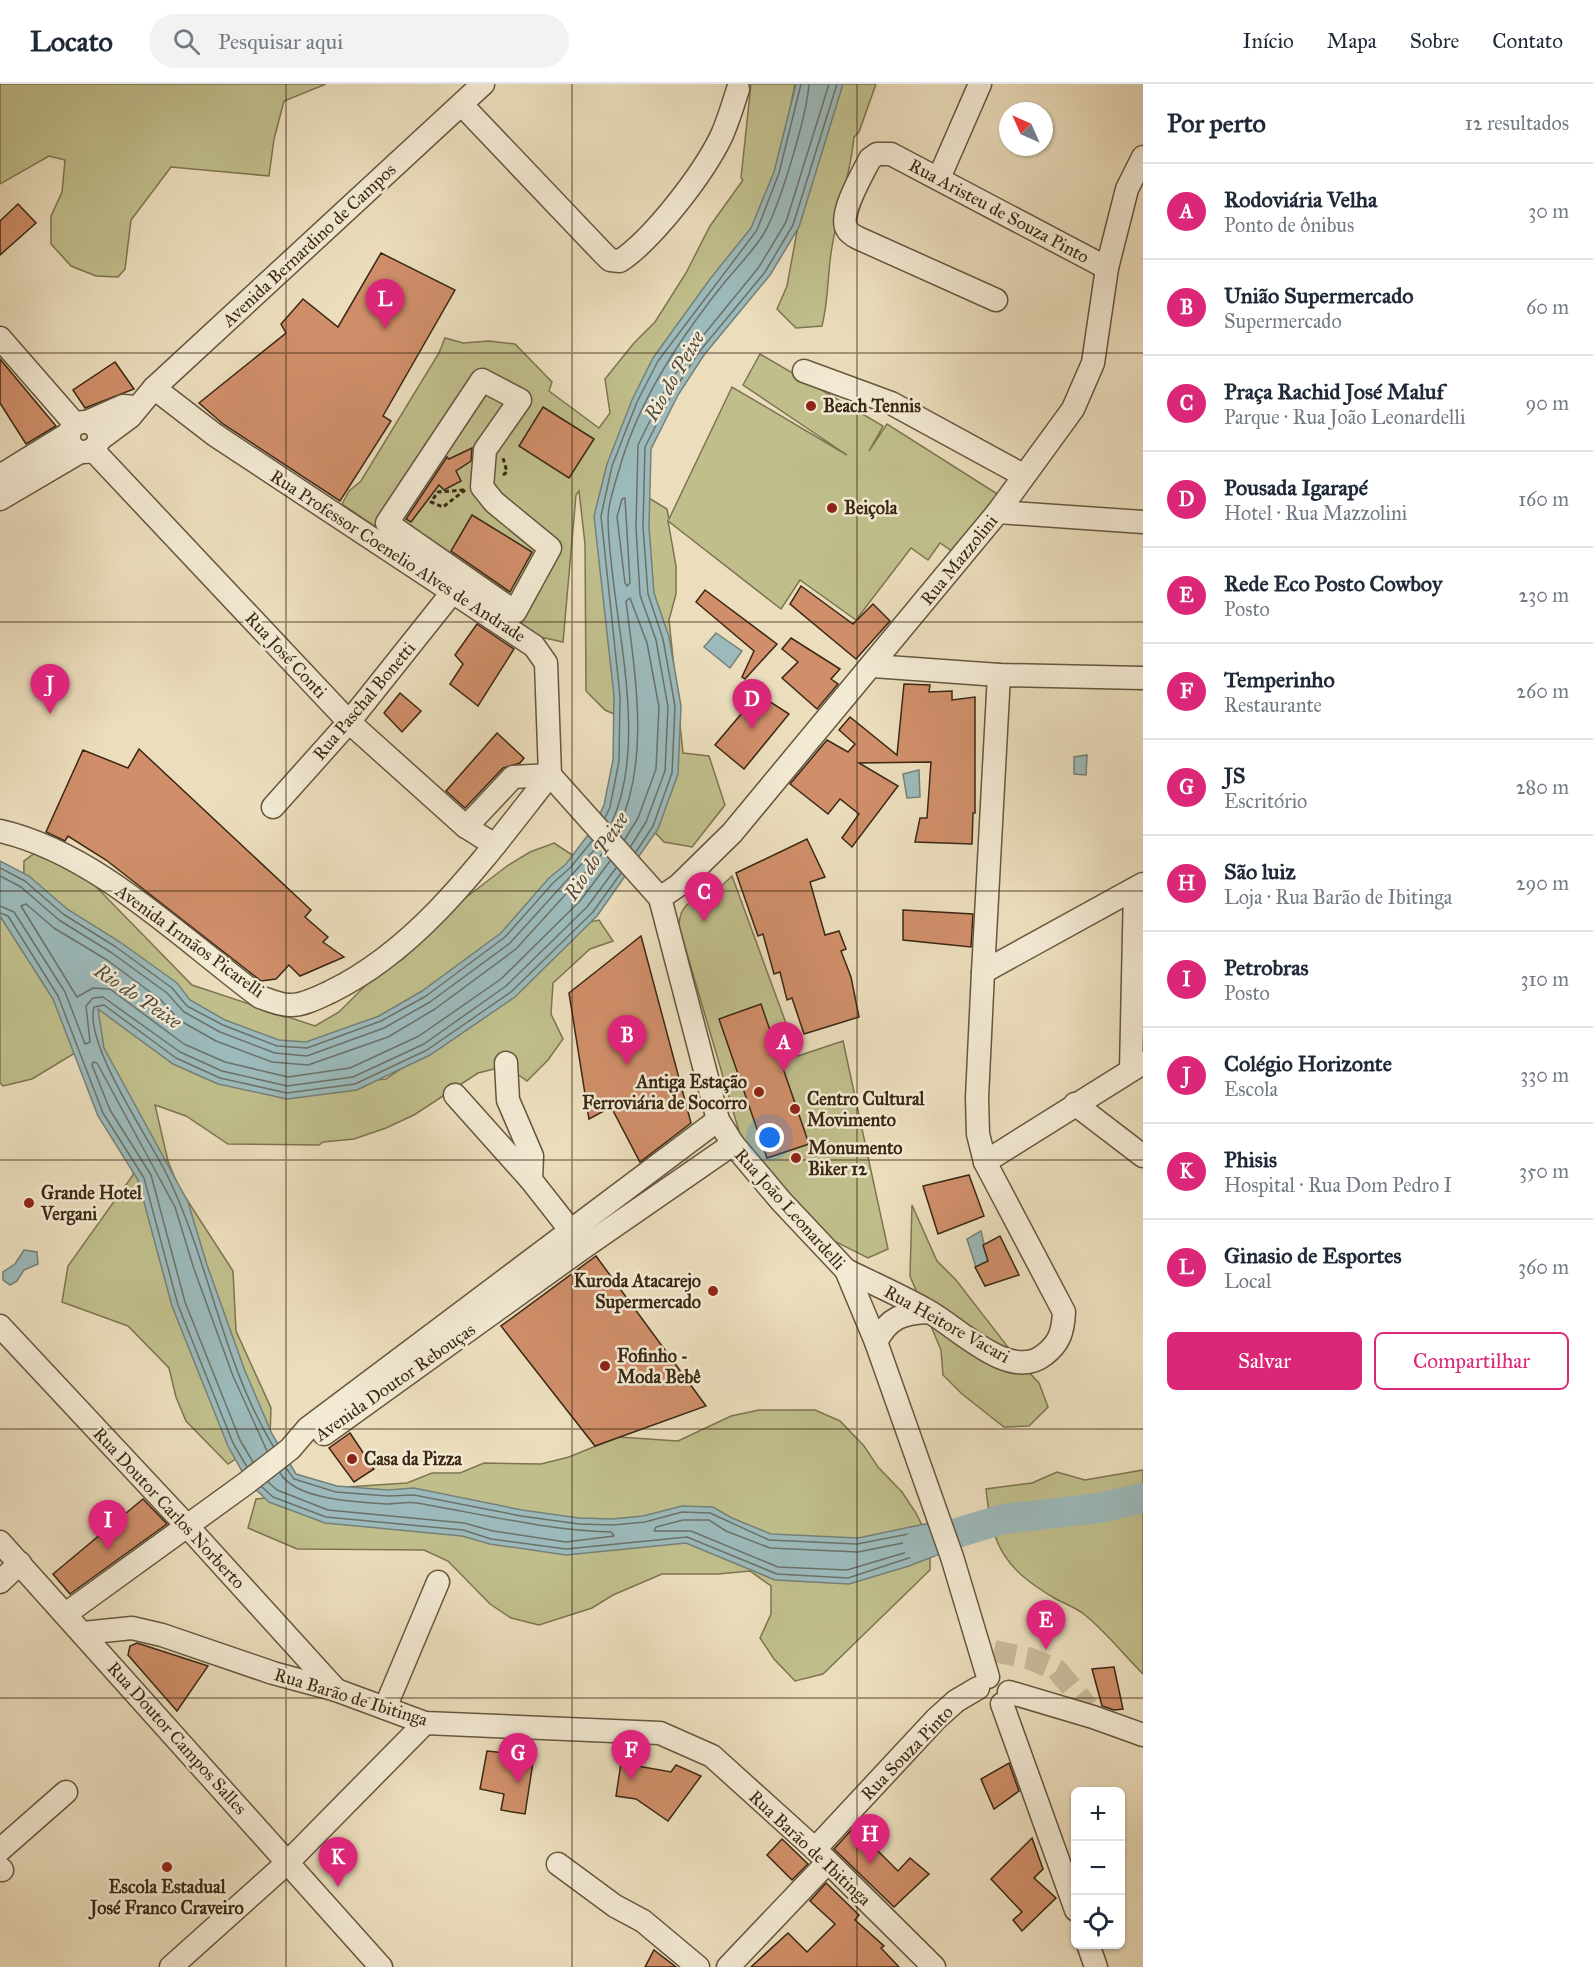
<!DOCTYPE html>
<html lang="pt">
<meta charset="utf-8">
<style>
:root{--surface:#fff;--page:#f2f2f3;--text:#1f2937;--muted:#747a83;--line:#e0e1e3;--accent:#db2777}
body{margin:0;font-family:"IM FELL Great Primer",serif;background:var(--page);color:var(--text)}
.controls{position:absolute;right:18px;bottom:18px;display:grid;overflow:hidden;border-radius:9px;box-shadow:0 2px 4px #0004}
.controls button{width:54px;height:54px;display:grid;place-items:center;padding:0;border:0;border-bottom:2px solid var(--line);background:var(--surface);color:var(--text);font:30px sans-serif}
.compass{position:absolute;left:999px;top:18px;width:54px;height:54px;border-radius:50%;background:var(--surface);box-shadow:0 2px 4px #0004;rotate:315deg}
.you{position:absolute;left:770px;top:1054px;width:21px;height:21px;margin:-15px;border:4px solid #fff;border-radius:50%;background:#1a73e8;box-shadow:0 0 0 9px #1a73e833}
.badge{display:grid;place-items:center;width:39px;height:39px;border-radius:50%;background:var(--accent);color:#fff;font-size:20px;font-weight:700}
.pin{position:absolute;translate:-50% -50px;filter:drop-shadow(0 2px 3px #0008)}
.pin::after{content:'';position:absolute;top:32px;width:21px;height:18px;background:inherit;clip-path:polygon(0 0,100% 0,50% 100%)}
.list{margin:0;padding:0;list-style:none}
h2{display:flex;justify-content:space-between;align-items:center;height:78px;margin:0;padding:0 24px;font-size:26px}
h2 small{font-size:20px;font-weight:400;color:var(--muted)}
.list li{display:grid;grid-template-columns:39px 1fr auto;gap:18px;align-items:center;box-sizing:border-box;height:96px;padding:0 24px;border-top:2px solid var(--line)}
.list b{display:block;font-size:22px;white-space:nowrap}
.list p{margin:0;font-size:20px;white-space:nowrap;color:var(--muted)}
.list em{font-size:20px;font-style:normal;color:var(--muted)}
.actions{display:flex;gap:12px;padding:18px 24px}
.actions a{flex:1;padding:14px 0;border:2px solid var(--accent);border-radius:9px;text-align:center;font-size:21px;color:var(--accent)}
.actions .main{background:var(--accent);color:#fff}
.icon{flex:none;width:33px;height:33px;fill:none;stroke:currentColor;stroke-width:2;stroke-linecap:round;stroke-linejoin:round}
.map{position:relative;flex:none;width:1143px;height:1883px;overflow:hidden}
header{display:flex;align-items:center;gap:36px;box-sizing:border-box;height:84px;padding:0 30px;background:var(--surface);border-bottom:2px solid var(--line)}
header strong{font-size:28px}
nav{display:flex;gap:33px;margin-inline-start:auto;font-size:21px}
.search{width:420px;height:54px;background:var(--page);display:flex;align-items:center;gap:15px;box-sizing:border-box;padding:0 21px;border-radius:33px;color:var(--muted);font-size:22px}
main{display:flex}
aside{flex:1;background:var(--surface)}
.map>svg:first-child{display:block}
</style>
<header>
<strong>Locato</strong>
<div class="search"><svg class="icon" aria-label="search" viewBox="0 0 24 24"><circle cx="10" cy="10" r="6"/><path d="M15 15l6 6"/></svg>Pesquisar aqui</div>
<nav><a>Início</a><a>Mapa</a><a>Sobre</a><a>Contato</a></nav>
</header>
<main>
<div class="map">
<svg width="1143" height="1883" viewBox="0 0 1143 1883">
<rect width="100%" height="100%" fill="#ecdebd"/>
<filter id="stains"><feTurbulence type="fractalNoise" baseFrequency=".00333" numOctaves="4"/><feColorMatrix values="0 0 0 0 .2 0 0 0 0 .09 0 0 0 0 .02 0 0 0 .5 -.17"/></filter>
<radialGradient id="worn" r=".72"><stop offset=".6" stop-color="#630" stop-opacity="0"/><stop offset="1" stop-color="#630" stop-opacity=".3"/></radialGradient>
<g fill="#c0bf8c" stroke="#7d7450" stroke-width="1.5">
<path d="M0,0H326L284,17L274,55L269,92L171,83L131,136L125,185L118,193L96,192L71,182L51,160V132L62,108L65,76L49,72L0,100Z"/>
<path d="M751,0H795L771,120L652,297L644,411L667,425L669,435L732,303L847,371L743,301L760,270L883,342L869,367L887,340L999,411L956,470L940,459L928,476L911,464L856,536L800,496L781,525L668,437L676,482V510L669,536L683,669L709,672L725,721L692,763L664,758L646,739L628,636L605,626L586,607L585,460L579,407L576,411L563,558L536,552L342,420L349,407L361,397L439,269L445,254L463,259L489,257L515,260L552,298L549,307L599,344L610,329L605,295L634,259L655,238L686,189L710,142L743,96L741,94Z"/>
<path d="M824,0H876L859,48L854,53C850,93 838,125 832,163C827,191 829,214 822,242L796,244L777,225L787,202Z"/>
<path d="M554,759L577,774L558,820L323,1001L386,995L486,926L571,842L599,836L613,857L590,865L553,899L551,930L563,955L548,976L527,997L506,982L478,989L414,1031L386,1044L354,1055L323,1058L319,1061L228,1060L186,1032L155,1021L168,1077L178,1102L233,1187L236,1247L271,1324L270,1352L228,1380L186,1337L176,1313L169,1284L128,1242L62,1218L68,1182L133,1091L136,1059L88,961L32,995L3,1002L0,999V835L23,830L24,777L46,761L69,775L192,901L315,942L339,928L379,888L403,875L464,815L507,782L530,768Z"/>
<path d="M732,792L798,972L843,957L888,1165L868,1174L824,1152L748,1078L679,842C679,823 691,813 709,814Z"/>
<path d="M912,1121L937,1177L956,1196L1021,1280L1039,1299L1048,1323L1029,1342L1004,1343L962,1310L943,1291L941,1266L910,1192Z"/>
<path d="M759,1326H815L840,1337L864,1362L878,1383L902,1408L916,1429L930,1458V1486L823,1590L795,1597L774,1575L760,1554L771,1530V1502L750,1487L718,1490H662L613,1511L592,1524L539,1541L511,1534L490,1520L448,1477L424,1466L297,1465L248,1444L256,1415L287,1412L315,1405L407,1399L432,1389H460L484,1379L541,1380L569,1373L618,1353L678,1357L731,1332Z"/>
<path d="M1143,1386V1590C1124,1571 1106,1548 1085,1531C1077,1524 1065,1520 1056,1515C1005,1485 992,1464 986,1405L1032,1399L1057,1388L1085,1396Z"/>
</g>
<g fill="#9cbabb" stroke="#758078" stroke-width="1.5">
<path d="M796,0H843L799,143L770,191L704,271L678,311L651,365L649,443L654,509L669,553L681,622L678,690L658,745L597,832L515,913L430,971L357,1006L287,1015L218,1000L173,980L98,925L104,964L188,1118L207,1181L245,1287L272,1350L296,1390L337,1402L388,1406L414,1404L522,1426L579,1434L612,1435L643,1432L682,1422L713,1423L732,1434L771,1450L858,1454L939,1437L950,1466L909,1482L849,1500L775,1496L686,1459L566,1471L490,1460L462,1452L325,1439L269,1418L248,1398L228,1362L172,1222L138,1096L98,1032L53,915L0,832V777L29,792L67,825L120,858L177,899L190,916L225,936L279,956L306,958L379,932L422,907L501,849L549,794L566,780L594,743L604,721L613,676L614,612L594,432L607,380L632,316L653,274L710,195L751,144L774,88Z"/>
<path d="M716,549L742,567L730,584L704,563Z"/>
<path d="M1087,671L1086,691L1074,690V673Z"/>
<path d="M919,686L920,713L907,714L903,690Z"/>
<path d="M981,1147L988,1177L976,1183L967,1155Z"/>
<path d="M24,1166L37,1168L38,1180L24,1186L17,1197L10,1201L3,1196V1188L15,1180Z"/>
</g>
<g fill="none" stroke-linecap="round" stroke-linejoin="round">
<g stroke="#6b7168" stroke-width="1.5">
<path d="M625,414L630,499L627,502L625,499L617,433L622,415Z"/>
<path d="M605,734L610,723L619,677L620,612L601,432L612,382L637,318L658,277L757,146L779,89L801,0"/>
<path d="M611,740C652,653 609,526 608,434C608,419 615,400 619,386C638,318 677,259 720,204C733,187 751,170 763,151C779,125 807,31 809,0"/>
<path d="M617,747C651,677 635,591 626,517L630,514L647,559L659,623L656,685L638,734L625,755"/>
<path d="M631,762L646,738L665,687L668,623L656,556L640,511L636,443L638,361L666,304L693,264L759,183L786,138L829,0"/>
<path d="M636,768L653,742L672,689L675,622L663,555L648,510L643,443L645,363L673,308L699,268L765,188L793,141L837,0"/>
<path d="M603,769L516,865L435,925L388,953L308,981L272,978L216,957L179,936L161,916L107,876L54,844L26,820L21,822L77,913L93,904L110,905L184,960L225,978L288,993L350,984L419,952L501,895L580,817L610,777"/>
<path d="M0,784L25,797L63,830L116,863L172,904L187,922L223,941L277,962L307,964L381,937L426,912L505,853L553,799L570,784L592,757"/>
<path d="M0,792L21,803L59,836L112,869L167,909L184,928L220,948L275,969L307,972L384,944L430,918L510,859L597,763"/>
<path d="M0,822L14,828L65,908L85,960L90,958L86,922L93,914L103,913L180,968L222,987L287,1002L353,993L424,960L506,902L587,823L616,784"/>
<path d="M0,829L8,832L58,912L103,1029L144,1094L178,1221L233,1359L247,1383"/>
<path d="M273,1362C221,1276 209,1172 163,1083C145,1049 84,958 94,923L104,921L176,974L220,994L287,1009L355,1000L427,966L511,908L593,828L621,789"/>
<path d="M253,1378L240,1356L185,1218L151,1091L110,1026L92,981L93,978L97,979L175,1123L194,1185L233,1292L267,1367"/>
<path d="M286,1384L294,1395L336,1408L388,1412L414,1411L521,1432L579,1440L613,1441L645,1438L682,1428L710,1429L769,1456L857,1460L929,1446"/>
<path d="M268,1398L277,1406L328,1426L464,1439L493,1447L566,1458L614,1452L611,1448C545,1446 482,1430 417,1419C407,1417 396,1420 386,1420C356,1418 296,1416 280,1389"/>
<path d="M262,1403L273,1413L326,1433L463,1446L491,1455L566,1465L687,1453L777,1490L848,1494L936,1465"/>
<path d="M683,1436H709L726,1447L770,1464L858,1468L923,1455L926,1459L904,1469L847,1486L778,1483L691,1447H654L656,1443Z"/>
</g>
<path stroke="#9cbabb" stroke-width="30" d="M918,1461L1003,1435L1099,1424L1143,1414"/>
</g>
<g fill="#d08f6a" stroke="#3a2814" stroke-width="1.5">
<path d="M18,120L36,139L0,171V137Z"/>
<path d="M381,169L455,206L383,332L391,337L340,417L223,340L199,319L286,249L281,240L303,215L338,243Z"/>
<path d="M0,275L56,342L26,360L0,319Z"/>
<path d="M115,278L134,305L85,324L73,306Z"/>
<path d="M543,323L594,355L569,394L519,362Z"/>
<path d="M472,364L471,377L456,387L461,397L444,406L439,401L411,438L406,435L447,373L449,375Z"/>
<path d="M472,431L532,468L510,508L451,467Z"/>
<path d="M801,502L853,540L873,520L890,537L856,575L790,520Z"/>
<path d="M705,506L777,560L745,595L742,593L754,567L696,518Z"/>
<path d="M477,540L514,565L478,622L450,600L463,580L455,571Z"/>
<path d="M791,554L840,585L831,595L838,600L817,625L782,594L798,578L782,565Z"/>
<path d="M904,600L930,601L929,608L952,607V616L975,613V729H973L972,760L915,758L920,734H927L931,678L859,679L898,702L852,763L842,754L859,730L840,715L828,730L790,700L827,656L848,668L855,660L839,646L850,633L897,671Z"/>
<path d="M400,609L421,627L402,648L384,629Z"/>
<path d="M758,610L789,630L744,685L715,661Z"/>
<path d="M497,649L524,674L520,679L503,684L465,724L446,707Z"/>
<path d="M139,665L311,826L305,833L328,853L323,858L344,873L300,892L289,881L276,895L261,897L106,776L68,752L65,757L46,748L83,666L128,684Z"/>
<path d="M807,755L825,793L810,798L825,851L839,847L846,865L841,867L851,893L859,933L804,950L792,914L787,916L780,888L774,890L763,850L758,852L736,789Z"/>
<path d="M903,826L973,830L971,863L903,856Z"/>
<path d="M641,852L691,1039L640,1078L611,1023L589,1035L569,909Z"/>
<path d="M761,920L809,1060L767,1074L719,935Z"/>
<path d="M969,1091L984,1132L938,1150L923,1102Z"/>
<path d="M1000,1152L1019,1191L985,1202L975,1183L988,1177L983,1161Z"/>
<path d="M596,1172L706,1322L595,1362L501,1242Z"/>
<path d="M350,1349L374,1385L354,1398L329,1364Z"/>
<path d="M143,1415L167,1440L70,1510L53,1490Z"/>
<path d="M137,1559L208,1582L177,1627L128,1571L130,1562Z"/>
<path d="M1114,1583L1123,1625L1114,1626L1102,1622L1092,1585Z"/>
<path d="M487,1667L534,1672L525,1730L501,1726L504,1710L480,1705Z"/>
<path d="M621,1679L671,1688L676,1681L701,1692L668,1737L636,1715L616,1712Z"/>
<path d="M1009,1679L1019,1707L994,1725L981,1695Z"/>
<path d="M854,1743L898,1787L910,1774L929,1790L894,1823L834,1765Z"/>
<path d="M1032,1754L1043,1785L1034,1794L1056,1814L1022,1847L1013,1836L1022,1828L991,1795Z"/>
<path d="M782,1755L808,1780L792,1796L767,1771Z"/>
<path d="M826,1799L859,1831L855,1836L884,1862L881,1864L899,1883H751L788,1849L807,1868L835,1840L810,1817Z"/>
<path d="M654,1866L676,1883H645Z"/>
</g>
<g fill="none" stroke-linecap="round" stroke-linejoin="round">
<path stroke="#c8ba9b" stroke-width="22" stroke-dasharray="22 11" stroke-linecap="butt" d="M994,1567L1028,1574L1057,1586L1088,1623"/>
<g stroke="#66563e" stroke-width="25">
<g id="minor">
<path d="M462,21L602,168L610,176L620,177C654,154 703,90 721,53C728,38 733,21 738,5"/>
<path d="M939,94L980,0"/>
<path d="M996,216L858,154C854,152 849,149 847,145C838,131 863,89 870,75L877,70H891L1107,184"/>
<path d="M0,254L75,340"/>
<path d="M804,287L891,319L1023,391"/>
<path d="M482,296L520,316L485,366L482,403L494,418L550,464L515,528L387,439Z"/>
<path d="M154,304L215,351L534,562L546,579L550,691"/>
<circle cx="84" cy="353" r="15"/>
<path d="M87,338L123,322L136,323"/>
<path d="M99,356L130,333L154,304L483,0"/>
<path d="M92,365L349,638L466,743L495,761"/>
<path d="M0,392L68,350"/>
<path d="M0,415L80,368"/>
<path d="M998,428L1143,438"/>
<path d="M873,582L999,591L1143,594"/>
<path d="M550,691L660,814L718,1036L733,1060L781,1117L846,1186L876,1258L952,1473L988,1593"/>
<path d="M273,723L349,638L451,510"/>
<path d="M466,743L513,693L550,691"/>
<path d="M0,747C96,769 182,855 260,913C269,916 282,922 291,921C304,921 319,913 330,908C423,863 487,770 550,691"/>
<path d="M660,814L679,801L732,749L998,428L1073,325L1093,279L1107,184L1127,105L1143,73"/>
<path d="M983,888L1143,800"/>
<path d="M506,979L508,1016L532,1072L531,1096"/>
<path d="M1131,986L1135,805"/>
<path d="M455,1011L531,1096L579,1157"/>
<path d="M1075,1020L1143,1072"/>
<path d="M985,1078L1143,979"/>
<path d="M846,1186C874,1200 902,1212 928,1227C959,1244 1010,1298 1044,1271C1060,1259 1063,1247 1064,1228L985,1078L978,1050L977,1014L983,888L999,591"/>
<path d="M0,1242L188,1443L336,1606"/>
<path d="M876,1258C889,1233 903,1229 929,1228"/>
<path d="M324,1350L584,1163L733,1060"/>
<path d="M0,1458L381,1883"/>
<path d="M0,1498L20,1479"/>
<path d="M67,1529L245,1400L290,1365L308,1344L718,1036"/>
<path d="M83,1549L132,1544L162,1551L273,1589L336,1606L425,1639L660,1649L712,1672L815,1765L934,1883"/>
<path d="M1009,1608L1093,1633L1143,1651"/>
<path d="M1002,1620L1076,1826"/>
<path d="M385,1624L438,1498"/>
<path d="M815,1765L936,1635L956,1617L978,1604"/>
<path d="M0,1766L66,1708"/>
<path d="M558,1780L615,1822L643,1837L698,1883"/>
<path d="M0,1784L2,1786"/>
<path d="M1088,1860L1096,1883"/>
<path d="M171,1883L287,1779L425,1639"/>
<path d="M728,1883L827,1779"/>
</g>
</g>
<g stroke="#3a2814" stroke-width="3" stroke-dasharray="4.5 3" stroke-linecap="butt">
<path d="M503,391L507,388L503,374"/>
<path d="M464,406L438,408L431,418L443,423L465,406"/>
</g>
<use href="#minor" stroke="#f3ead4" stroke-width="22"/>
</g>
<path fill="none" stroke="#3a2814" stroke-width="1.5" stroke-opacity="0.55" d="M286,0V1883M572,0V1883M857,0V1883M0,269H1143M0,538H1143M0,807H1143M0,1076H1143M0,1345H1143M0,1614H1143"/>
<g fill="#8f2418" stroke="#f3ead4" stroke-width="2">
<circle cx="811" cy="322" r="6"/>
<circle cx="832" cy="424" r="6"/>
<circle cx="759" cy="1008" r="6"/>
<circle cx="795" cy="1025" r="6"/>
<circle cx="796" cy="1074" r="6"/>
<circle cx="29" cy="1119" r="6"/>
<circle cx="713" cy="1207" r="6"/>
<circle cx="605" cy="1282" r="6"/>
<circle cx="352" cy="1375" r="6"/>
<circle cx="167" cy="1783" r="6"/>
</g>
<g text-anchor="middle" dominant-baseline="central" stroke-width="5" stroke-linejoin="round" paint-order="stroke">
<g font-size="18" fill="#3a2814" stroke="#f3ead4">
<text transform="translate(999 127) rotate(28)">Rua Aristeu de Souza Pinto</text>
<text transform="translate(309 161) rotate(-43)">Avenida Bernardino de Campos</text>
<text transform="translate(398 472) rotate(33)">Rua Professor Coenelio Alves de Andrade</text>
<text transform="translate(959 476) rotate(-51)">Rua Mazzolini</text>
<text transform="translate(286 571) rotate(47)">Rua José Conti</text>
<text transform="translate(364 617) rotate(-50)">Rua Paschal Bonetti</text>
<text transform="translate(190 857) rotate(36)">Avenida Irmãos Picarelli</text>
<text transform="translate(790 1125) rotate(48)">Rua João Leonardelli</text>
<text transform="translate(947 1240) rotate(29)">Rua Heitore Vacari</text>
<text transform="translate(395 1298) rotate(-35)">Avenida Doutor Rebouças</text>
<text transform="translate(169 1424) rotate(47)">Rua Doutor Carlos Norberto</text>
<text transform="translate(351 1613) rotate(17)">Rua Barão de Ibitinga</text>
<text transform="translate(177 1654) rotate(48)">Rua Doutor Campos Salles</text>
<text transform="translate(907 1669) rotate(-46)">Rua Souza Pinto</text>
<text transform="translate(810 1764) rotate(43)">Rua Barão de Ibitinga</text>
</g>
<g font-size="18" font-weight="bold" fill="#3a2814" stroke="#f3ead4" text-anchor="start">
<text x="823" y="322">Beach Tennis</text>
<text x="844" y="424">Beiçola</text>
<text x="747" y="998" text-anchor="end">Antiga Estação<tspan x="747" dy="21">Ferroviária de Socorro</tspan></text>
<text x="807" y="1015">Centro Cultural<tspan x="807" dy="21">Movimento</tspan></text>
<text x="808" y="1064">Monumento<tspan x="808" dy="21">Biker 12</tspan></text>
<text x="41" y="1109">Grande Hotel<tspan x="41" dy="21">Vergani</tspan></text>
<text x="701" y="1197" text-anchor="end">Kuroda Atacarejo<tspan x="701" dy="21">Supermercado</tspan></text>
<text x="617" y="1272">Fofinho -<tspan x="617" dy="21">Moda Bebê</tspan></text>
<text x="364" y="1375">Casa da Pizza</text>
<text x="167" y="1803" text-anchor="middle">Escola Estadual<tspan x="167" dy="21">José Franco Craveiro</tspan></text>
</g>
<g font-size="20" font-style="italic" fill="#524c3e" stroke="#f3ead4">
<text transform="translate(674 292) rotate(-60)">Rio do Peixe</text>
<text transform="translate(596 772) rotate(-57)">Rio do Peixe</text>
<text transform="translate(138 912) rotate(34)">Rio do Peixe</text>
</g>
</g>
<rect width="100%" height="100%" filter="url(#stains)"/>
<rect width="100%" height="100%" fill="url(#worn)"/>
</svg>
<div class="controls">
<button>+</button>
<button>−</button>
<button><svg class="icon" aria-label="locate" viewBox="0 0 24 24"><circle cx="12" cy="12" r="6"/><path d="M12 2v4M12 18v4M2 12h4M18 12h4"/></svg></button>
</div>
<svg class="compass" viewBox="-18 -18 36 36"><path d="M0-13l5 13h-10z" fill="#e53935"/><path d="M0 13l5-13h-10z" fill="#747a83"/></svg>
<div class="you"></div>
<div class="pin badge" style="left:784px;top:988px">A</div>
<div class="pin badge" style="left:627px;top:981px">B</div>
<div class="pin badge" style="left:704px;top:838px">C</div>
<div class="pin badge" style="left:752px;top:645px">D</div>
<div class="pin badge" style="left:1046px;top:1566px">E</div>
<div class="pin badge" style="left:631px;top:1696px">F</div>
<div class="pin badge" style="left:518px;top:1699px">G</div>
<div class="pin badge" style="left:870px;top:1780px">H</div>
<div class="pin badge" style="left:108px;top:1466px">I</div>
<div class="pin badge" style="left:50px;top:630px">J</div>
<div class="pin badge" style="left:338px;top:1803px">K</div>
<div class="pin badge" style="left:385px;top:245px">L</div>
</div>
<aside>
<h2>Por perto<small>12 resultados</small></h2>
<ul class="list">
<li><span class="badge">A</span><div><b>Rodoviária Velha</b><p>Ponto de ônibus</p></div><em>30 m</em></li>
<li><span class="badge">B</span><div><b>União Supermercado</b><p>Supermercado</p></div><em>60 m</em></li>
<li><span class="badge">C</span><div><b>Praça Rachid José Maluf</b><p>Parque · Rua João Leonardelli</p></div><em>90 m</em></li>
<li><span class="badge">D</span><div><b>Pousada Igarapé</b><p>Hotel · Rua Mazzolini</p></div><em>160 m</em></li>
<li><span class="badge">E</span><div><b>Rede Eco Posto Cowboy</b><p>Posto</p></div><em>230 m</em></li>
<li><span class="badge">F</span><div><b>Temperinho</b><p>Restaurante</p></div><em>260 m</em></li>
<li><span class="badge">G</span><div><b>JS</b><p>Escritório</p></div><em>280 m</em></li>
<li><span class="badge">H</span><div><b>São luiz</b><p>Loja · Rua Barão de Ibitinga</p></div><em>290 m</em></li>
<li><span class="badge">I</span><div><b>Petrobras</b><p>Posto</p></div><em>310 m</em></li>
<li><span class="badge">J</span><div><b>Colégio Horizonte</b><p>Escola</p></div><em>330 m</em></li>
<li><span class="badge">K</span><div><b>Phisis</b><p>Hospital · Rua Dom Pedro I</p></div><em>350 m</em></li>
<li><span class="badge">L</span><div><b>Ginasio de Esportes</b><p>Local</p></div><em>360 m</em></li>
</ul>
<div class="actions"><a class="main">Salvar</a><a>Compartilhar</a></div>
</aside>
</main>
